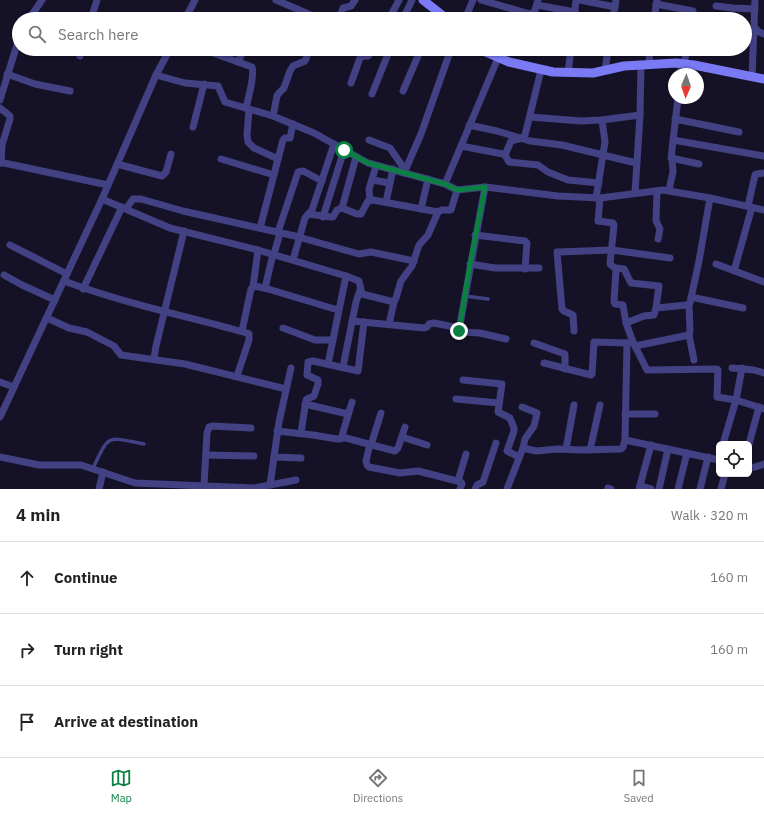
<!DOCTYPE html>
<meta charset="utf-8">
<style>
:root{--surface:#fff;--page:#f6f6f6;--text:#222;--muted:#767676;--line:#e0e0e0;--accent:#0b8043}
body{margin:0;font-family:"IBM Plex Sans",sans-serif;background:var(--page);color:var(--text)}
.controls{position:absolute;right:12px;bottom:12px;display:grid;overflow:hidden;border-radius:6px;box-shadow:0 1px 3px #0004}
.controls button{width:36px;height:36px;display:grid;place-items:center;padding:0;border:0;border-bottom:1px solid var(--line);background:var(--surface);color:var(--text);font:20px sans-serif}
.compass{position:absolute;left:668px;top:68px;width:36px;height:36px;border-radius:50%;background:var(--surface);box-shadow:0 1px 3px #0004;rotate:182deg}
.stop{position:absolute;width:12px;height:12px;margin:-9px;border:3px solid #0b8043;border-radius:50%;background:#fff}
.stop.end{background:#0b8043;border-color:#fff;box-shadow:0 1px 4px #0008}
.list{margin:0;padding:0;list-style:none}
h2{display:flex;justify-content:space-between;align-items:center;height:52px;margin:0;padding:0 16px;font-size:17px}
h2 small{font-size:13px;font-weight:400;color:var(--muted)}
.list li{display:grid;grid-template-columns:26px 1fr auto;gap:12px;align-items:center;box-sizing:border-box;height:72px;padding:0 16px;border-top:1px solid var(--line)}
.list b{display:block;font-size:15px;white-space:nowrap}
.list em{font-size:13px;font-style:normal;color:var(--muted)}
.icon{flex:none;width:22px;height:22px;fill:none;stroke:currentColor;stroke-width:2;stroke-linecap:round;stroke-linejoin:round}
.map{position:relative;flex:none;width:764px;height:489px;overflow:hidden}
.search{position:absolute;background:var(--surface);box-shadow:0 1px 3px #0004;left:12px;right:12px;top:12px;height:44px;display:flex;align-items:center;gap:10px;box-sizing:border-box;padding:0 14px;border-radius:22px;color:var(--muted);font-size:15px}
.sheet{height:268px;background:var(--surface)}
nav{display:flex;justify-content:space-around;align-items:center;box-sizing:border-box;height:56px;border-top:1px solid var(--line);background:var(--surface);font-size:11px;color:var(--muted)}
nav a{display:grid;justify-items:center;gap:2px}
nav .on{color:var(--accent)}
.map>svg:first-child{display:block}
</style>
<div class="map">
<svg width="764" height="489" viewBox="0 0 764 489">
<rect width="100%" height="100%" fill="#151228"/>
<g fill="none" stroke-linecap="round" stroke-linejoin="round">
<g stroke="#424183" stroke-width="3.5">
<path d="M465,296L488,299"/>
<path d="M93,468C110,433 106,437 144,444"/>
</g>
<g stroke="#424183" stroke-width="7">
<path d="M276,0L311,15"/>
<path d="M481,0L530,14L534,13L538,0"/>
<path d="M580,0L615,7"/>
<path d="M656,4L693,11V19"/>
<path d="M537,5L575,12"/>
<path d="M716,6L733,8L755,9"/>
<path d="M29,19L42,0"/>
<path d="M91,19L97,0"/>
<path d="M185,19L195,0"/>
<path d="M339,19L343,8L351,6L355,0"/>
<path d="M389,19L399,0"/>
<path d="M403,19L412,0"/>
<path d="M465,19L473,0"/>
<path d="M574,19L576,0"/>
<path d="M613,19L616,0"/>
<path d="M654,19L657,0"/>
<path d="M755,28L759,32L764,34"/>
<path d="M202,49L252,67C255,76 248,98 246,108"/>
<path d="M80,56L82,49"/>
<path d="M238,62L244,49"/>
<path d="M649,64L650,49"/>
<path d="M684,64L687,49"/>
<path d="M605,71L608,49"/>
<path d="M568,73L571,49"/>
<path d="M7,74L35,84L70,91"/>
<path d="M680,74L682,64"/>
<path d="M156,75L185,83L218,86L225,102L273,116L314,133L368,163L445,184L457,190L485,187L558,196L600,198L663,190L710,198L699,261L690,303L687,305L656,308L654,315L644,316L626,323L633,342L627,343L625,440L719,460"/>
<path d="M752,77L755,0"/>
<path d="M351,83L360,58L363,56H368L374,49"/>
<path d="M403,91L421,49"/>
<path d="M372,94L390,49"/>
<path d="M678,98L671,158L699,164"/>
<path d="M0,100L19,38"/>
<path d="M0,108L10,116V119L2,145L1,163"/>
<path d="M249,109L247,135L248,142L254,148L278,159"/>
<path d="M273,116L277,96L279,93L284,88L290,71L293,66L305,61L310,49"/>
<path d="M530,117L581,121L602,120L640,115"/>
<path d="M675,119L739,132"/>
<path d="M469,125L497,131L530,141L562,145L636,163"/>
<path d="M193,127L204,84"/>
<path d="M369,140L390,148L405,170"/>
<path d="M673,140L764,156"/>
<path d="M461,146L503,154L505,155L509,162L538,165L548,172L568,180L599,183"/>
<path d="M505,155L511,141L522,138L525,135L541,70"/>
<path d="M221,159L274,175"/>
<path d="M0,163H4L108,185"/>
<path d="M117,164L162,176L166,172L171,154"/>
<path d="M404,173L421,134L451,49"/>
<path d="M372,180L390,183"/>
<path d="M445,184L498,58"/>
<path d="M485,187L459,330L461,332L480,333L506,339"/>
<path d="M669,190L673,172L672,159"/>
<path d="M657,191L656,221L660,229L658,239"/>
<path d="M635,193L640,115L641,64"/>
<path d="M596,198L605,142L602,120"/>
<path d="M600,198L598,221L613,223L614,225L610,264L616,269L614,302L615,304L623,305L626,323"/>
<path d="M710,198L764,210"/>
<path d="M102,199L170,228L258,250L346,276L359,281L362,294L394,302L396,298L401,281L412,266L419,245L428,235L438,212L442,210H451L457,190"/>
<path d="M370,200L369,189L376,166"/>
<path d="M386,202L393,169"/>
<path d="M748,206L755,175L757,174L764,173"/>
<path d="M342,208L357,214H361L368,201L373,200L438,212"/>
<path d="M126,209L133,199H141L183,211L295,236L359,254L371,252L414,261"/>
<path d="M421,209L428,179"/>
<path d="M308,214L331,217H333L337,210L342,208L356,157"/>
<path d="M323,217L344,150"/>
<path d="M260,228L283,140L285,138H290L293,124"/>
<path d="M278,232L298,172L303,171L322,181"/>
<path d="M475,235L525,241L527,243L525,269"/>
<path d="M10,245L67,274"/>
<path d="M274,254L280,233"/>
<path d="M293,260L305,218L312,210L334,144"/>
<path d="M470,264L495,268H539"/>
<path d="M716,264L764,282"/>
<path d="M616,268L624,269L631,283L659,286L656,308"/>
<path d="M734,271L752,207"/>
<path d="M4,275L22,285L55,300"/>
<path d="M64,281C123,303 186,316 247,333L249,334V340L237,376"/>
<path d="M253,287L258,250"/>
<path d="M265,288L273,254"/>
<path d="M83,289L122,207"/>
<path d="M691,297L743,308"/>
<path d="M689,305L690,331L689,335L694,360"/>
<path d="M47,318L69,328L87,332L114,346L121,355L185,364L286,389"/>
<path d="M352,321L424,328L427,327L429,324L434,323L459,328"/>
<path d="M389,324L394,302"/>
<path d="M283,328L315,340H333"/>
<path d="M242,331L251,289L255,286L268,289L338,310"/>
<path d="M574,331L573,315L564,311L562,309L557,252L612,250L670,258"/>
<path d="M633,342L647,370L717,369L718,370L717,397L736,400L764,409"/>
<path d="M534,343L565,354V369"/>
<path d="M635,346L689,335"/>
<path d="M154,359L156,346L184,231"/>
<path d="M544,363L591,375L592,374L594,342L627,343"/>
<path d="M328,364L346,276"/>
<path d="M343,367L356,302L360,290"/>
<path d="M732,368L754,370L764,373"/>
<path d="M463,380L502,384L498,412L510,418L514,428V431L507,451L519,457"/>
<path d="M0,382L14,387"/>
<path d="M456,399L499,403"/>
<path d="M305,404L348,414"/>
<path d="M522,407L537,413L534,426L525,439L523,448"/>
<path d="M625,414H655"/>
<path d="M0,417L102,199L156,75L170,49"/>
<path d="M277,431L313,435L337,439H341L352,402"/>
<path d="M301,433L306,400L307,399L314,396L318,384V380L307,375L308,362L313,361L358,371L364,322"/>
<path d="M342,437L395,451L398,448L405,427"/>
<path d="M402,437L427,445"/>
<path d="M370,444L366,461L367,465L369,467L400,473L418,471L461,482L462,484L460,489"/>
<path d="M723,444L736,400L742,368"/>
<path d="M749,444L759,407"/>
<path d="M371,445L381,413"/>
<path d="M566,449L574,405"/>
<path d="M590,450L600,405"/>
<path d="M206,455L254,456"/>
<path d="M0,457L39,465H81L135,483L254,488L296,480"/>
<path d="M274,457L301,458"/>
<path d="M749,468L755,467L764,464"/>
<path d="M458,481L466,454"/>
<path d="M204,485L207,433L209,427L212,426L251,428"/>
<path d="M270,485L279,422L291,368"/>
<path d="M640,486L651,489"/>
<path d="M608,488L611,489"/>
<path d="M99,489L103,472"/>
<path d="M475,489L477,485L483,482L496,443"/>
<path d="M507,489L523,448L536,451L558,449L581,450L621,449L623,447L625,440"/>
<path d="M639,489L651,445"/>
<path d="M659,489L668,449"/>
<path d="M678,489L687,453"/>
<path d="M700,489L708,457"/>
<path d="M721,489L725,474"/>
</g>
<g stroke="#7b7af5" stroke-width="9">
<path d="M423,0L447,19"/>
<path d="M479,49L509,62L553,72L593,73L624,66L676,63L694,65L764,79"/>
</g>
</g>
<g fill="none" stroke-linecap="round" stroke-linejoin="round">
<path stroke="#0b8043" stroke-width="5" d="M344,150L368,163L445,184L457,190L485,187L470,264L459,331"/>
</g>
</svg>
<div class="controls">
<button><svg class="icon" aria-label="locate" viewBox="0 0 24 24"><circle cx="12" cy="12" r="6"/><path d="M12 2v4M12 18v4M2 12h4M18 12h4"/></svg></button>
</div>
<svg class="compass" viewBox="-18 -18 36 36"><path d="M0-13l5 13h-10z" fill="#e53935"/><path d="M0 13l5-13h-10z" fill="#767676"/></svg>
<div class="stop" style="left:344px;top:150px"></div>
<div class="stop end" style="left:459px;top:331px"></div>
<div class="search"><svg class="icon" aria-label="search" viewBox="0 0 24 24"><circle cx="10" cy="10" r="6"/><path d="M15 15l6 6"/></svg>Search here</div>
</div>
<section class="sheet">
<h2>4 min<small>Walk · 320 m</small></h2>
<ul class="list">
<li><svg class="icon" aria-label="ahead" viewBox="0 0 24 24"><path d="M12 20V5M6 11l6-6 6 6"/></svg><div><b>Continue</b></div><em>160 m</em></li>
<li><svg class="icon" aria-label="right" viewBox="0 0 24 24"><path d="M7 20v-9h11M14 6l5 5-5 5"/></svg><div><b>Turn right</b></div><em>160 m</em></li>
<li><svg class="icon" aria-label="arrive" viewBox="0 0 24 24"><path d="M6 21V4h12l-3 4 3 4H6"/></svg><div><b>Arrive at destination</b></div></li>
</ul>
</section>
<nav>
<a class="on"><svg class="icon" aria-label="map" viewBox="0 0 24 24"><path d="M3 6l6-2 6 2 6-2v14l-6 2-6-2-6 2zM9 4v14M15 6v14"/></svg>Map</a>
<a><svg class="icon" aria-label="directions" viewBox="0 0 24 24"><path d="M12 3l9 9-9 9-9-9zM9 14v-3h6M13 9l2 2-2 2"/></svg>Directions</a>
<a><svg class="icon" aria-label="saved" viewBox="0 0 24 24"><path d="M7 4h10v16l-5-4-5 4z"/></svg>Saved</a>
</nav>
